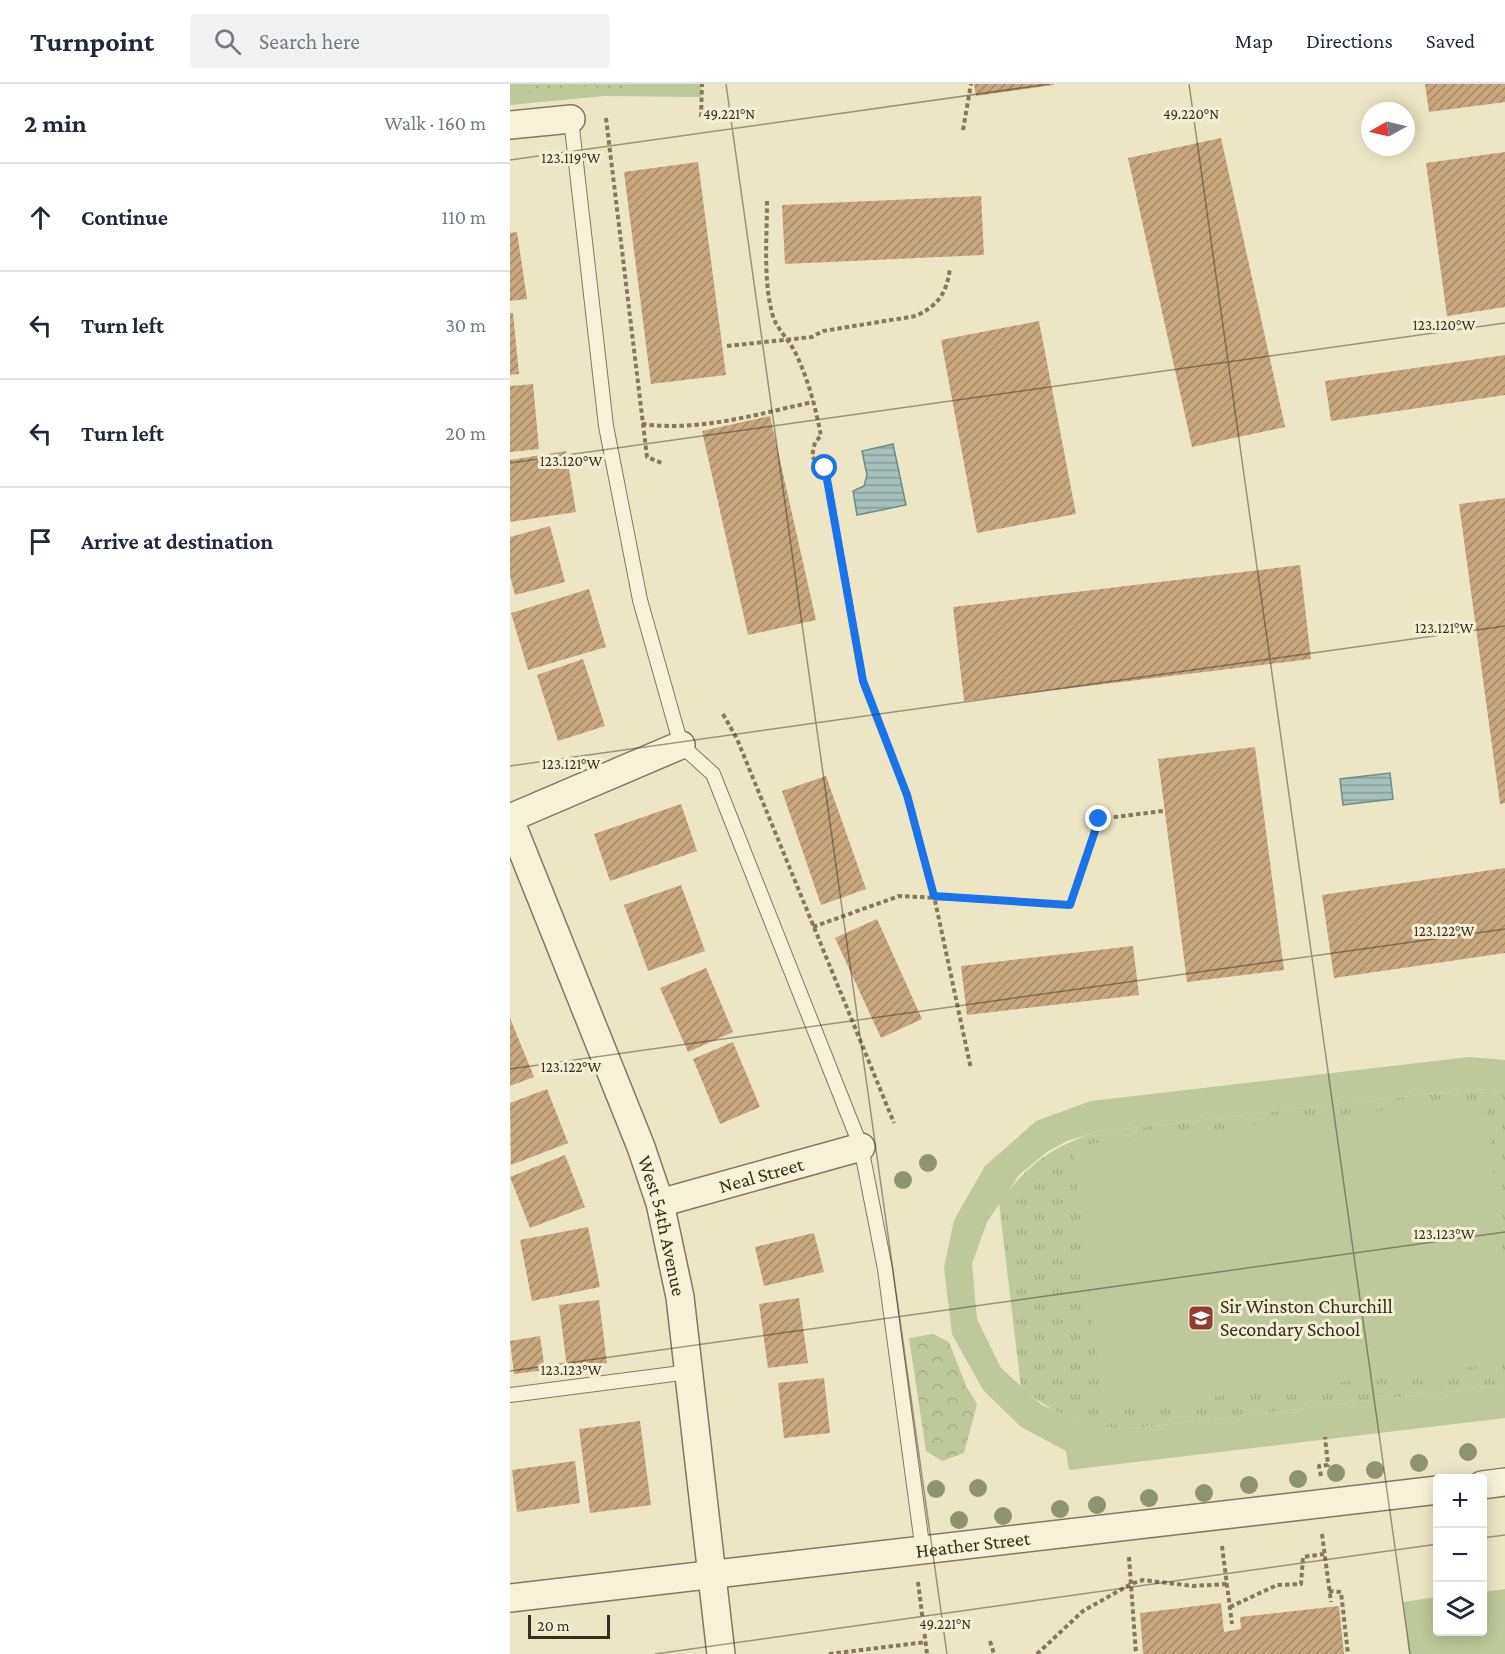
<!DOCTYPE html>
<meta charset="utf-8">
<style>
body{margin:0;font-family:"Crimson Pro",serif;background:#f2f2f3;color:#1f2937}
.controls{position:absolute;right:18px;bottom:18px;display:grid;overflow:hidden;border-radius:6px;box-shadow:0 3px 15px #0003}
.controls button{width:54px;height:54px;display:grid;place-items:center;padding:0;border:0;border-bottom:2px solid #e0e1e3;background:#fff;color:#1f2937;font:30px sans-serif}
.compass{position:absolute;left:851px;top:18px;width:54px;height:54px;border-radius:50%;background:#fff;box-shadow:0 3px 15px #0003;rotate:262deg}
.scale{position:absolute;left:18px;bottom:15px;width:82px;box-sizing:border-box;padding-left:6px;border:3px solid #362e1f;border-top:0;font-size:16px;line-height:21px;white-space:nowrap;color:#362e1f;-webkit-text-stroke:4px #f4efd4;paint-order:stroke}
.stop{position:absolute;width:18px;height:18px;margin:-14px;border:4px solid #1a73e8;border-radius:50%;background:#fff}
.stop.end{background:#1a73e8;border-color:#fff;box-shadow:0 2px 6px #0008}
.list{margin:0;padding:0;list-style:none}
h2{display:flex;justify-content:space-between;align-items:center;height:78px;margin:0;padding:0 24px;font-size:26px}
h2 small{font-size:20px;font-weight:400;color:#747a83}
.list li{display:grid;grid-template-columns:39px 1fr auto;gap:18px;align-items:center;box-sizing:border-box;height:108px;padding:0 24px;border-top:2px solid #e0e1e3}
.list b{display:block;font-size:22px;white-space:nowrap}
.list em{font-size:20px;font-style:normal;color:#747a83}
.icon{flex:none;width:33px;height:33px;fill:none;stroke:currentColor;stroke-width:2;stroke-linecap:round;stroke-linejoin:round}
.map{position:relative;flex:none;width:995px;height:1570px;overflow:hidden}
header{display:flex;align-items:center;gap:36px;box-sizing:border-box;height:84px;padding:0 30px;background:#fff;border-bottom:2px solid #e0e1e3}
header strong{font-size:28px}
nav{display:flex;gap:33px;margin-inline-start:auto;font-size:21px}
.search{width:420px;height:54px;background:#f2f2f3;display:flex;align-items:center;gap:15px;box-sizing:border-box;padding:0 21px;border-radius:6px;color:#747a83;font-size:22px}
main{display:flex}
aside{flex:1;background:#fff}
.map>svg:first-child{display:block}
.grass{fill:url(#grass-tufts)}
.forest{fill:url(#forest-crowns)}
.park{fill:#bdc999}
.garden{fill:url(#garden-dots)}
.water{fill:url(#water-rules);stroke:#6d8d8a;stroke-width:1.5}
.building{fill:url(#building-hatch)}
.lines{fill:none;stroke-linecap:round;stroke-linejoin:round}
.lane-casing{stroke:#86785c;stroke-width:16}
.street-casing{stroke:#86785c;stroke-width:30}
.path{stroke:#86785c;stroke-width:4;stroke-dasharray:4.5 3;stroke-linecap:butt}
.lane{stroke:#f7f2d7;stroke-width:14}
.street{stroke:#f7f2d7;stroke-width:27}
.tree{fill:#8e956e}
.route{stroke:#1a73e8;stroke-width:8}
.ticks{fill:none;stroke:#362e1f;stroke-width:1.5;stroke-opacity:0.45}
.labels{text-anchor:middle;stroke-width:6;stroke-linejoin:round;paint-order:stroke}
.street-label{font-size:20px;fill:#362e1f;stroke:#f4efd4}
.poi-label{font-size:20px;fill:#362e1f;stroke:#f4efd4;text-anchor:start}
.ticks-label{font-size:15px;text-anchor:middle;fill:#362e1f;stroke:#f4efd4;stroke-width:6;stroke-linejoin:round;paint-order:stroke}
</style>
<header>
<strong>Turnpoint</strong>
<div class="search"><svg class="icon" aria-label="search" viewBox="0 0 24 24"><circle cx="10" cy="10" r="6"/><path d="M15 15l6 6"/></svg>Search here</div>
<nav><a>Map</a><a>Directions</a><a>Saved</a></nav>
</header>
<main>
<aside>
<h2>2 min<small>Walk · 160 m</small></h2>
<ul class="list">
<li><svg class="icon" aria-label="ahead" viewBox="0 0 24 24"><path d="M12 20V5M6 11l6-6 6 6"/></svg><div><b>Continue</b></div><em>110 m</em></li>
<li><svg class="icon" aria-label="left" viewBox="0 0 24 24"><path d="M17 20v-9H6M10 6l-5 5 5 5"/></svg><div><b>Turn left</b></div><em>30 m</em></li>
<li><svg class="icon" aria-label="left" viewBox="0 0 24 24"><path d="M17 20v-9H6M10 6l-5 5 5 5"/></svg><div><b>Turn left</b></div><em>20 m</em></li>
<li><svg class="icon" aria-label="arrive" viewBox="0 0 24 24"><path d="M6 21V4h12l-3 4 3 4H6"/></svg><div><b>Arrive at destination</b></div></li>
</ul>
</aside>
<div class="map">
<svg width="995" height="1570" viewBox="0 0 995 1570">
<defs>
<pattern id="grass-tufts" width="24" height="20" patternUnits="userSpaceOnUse" patternTransform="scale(1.5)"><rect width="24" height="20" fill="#bdc999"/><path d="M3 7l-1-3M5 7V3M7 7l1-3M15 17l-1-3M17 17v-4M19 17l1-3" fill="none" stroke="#a3ad83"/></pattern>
<pattern id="forest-crowns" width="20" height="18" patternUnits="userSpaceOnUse" patternTransform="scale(1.5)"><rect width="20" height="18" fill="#bdc999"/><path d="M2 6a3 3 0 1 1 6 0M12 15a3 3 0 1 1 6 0" fill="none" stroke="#a3ad83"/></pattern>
<pattern id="garden-dots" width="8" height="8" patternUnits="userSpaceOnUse" patternTransform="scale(1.5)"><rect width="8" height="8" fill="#bdc999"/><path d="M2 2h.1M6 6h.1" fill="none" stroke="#a3ad83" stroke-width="1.8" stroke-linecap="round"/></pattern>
<pattern id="water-rules" width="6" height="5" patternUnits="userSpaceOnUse" patternTransform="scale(1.5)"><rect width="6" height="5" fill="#a6bfbb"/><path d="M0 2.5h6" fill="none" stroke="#889c97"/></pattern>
<pattern id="building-hatch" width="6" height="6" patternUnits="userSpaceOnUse" patternTransform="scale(1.5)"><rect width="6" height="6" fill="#c8a77c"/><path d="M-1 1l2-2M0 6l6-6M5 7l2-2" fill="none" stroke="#a38865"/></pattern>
</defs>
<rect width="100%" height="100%" fill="#ece6c5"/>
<path class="grass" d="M961,1005L995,1007V1301L617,1345C576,1344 542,1330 511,1303L489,1119C518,1080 541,1063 587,1048Z"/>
<path class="forest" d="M423,1250L439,1258L456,1302L467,1320L454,1369L432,1377L416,1367L399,1254Z"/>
<path class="park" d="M0,0H191V13L94,12L0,21Z
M959,973L995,976V1007L961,1005L587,1048L557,1057L537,1068L509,1091L477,1138L462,1180L467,1235L491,1284L532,1321L569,1337L599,1344L617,1345L995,1301V1334L559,1386L556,1367L511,1343L473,1306L442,1250L434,1184L444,1136L475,1082L526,1037L581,1017Z
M975,1015L995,1189V1279L593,1325L563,1062Z
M995,1505V1570H899L893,1518L927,1513L928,1548H972L973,1508Z"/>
<path class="garden" d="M17,0H122V5L61,2L18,9Z"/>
<path class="water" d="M383,360L396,421L347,431L343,407L354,402L357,391L352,367Z
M880,689L883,715L833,721L830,695Z"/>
<path class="building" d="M464,0H544V1L466,12Z
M915,0H995V18L919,28Z
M711,54L775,343L682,363L618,74Z
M995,68V223L937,232L916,79Z
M188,78L216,291L141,300L114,88Z
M471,112L474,171L275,180L272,121Z
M7,148L17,215L0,217V149Z
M0,229H3L9,290L0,291Z
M529,237L566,430L467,449L431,256Z
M995,271V311L821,337L815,297Z
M23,300L29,365L0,368V302Z
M260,332L306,536L238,551L192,347Z
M56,367L66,428L0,438V376Z
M995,414V719L990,720L949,420Z
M40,442L55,498L5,511L0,492V453Z
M790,481L801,575L454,617L443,523Z
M79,505L96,563L18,586L1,529Z
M73,575L95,642L48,657L27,591Z
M745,663L774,886L677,898L648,675Z
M316,692L356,805L311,821L272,707Z
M171,720L187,767L100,797L84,750Z
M995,784V869L824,894L812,811Z
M171,801L195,867L138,887L114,821Z
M367,835L412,935L371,954L325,854Z
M623,862L629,911L457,931L451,882Z
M196,884L223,948L178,968L150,904Z
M0,934L24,993L0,1002Z
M223,958L250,1023L210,1040L183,975Z
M37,1005L58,1059L1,1081L0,1019Z
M55,1071L75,1123L20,1144L0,1093Z
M78,1143L90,1203L22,1217L10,1156Z
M304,1149L314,1188L254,1202L245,1163Z
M289,1214L298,1279L258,1284L249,1220Z
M89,1216L97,1279L57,1284L49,1221Z
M30,1252L35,1286L4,1290L0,1257Z
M314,1294L320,1349L274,1354L268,1299Z
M130,1337L141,1421L80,1429L69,1345Z
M65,1377L70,1419L7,1428L2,1386Z
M711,1519L714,1548L731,1545L730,1533L829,1522L834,1570H633L630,1529Z"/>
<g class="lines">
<defs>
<path id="lane" d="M61,35L96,342L130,516L171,661L203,690L351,1063L375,1185L413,1468
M0,1311L179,1288"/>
<g id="street">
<path d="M0,41L61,35"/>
<path d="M0,734L171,661"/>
<path id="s1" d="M0,736L131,1063L150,1119L170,1213L211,1570"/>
<path id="s2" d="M150,1119L351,1063"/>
<path d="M972,1401L995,1398"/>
<path id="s3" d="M0,1514L928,1406"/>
</g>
</defs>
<use href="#lane" class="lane-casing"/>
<use href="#street" class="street-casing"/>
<path class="path" d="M191,33L192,0
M96,34L137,373L154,380
M453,46L461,0
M257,117C257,153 253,193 262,229C266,245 278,254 285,268C298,294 306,325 311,352L305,358L302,372L309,382L315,384L338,502L353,597L397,711L424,812L461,985
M217,262L302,253L313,247L406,232C429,221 437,208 440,184
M132,340C190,348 247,330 303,318
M213,630L227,655L384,1039
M303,843L389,812L559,821L589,735L653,727
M811,1392L809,1382L818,1381L815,1353
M812,1450L821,1518
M712,1462L722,1540
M619,1473L626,1570
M408,1498L417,1570
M819,1507L831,1508L838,1570
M720,1523L767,1501L791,1500L793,1473L814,1470
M480,1557L484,1570
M319,1570L416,1558
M527,1570L573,1527L621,1500L633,1496L683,1502L717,1500"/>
<use href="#lane" class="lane"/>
<use href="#street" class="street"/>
</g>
<g class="tree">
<circle cx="418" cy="1079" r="9"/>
<circle cx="393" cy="1096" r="9"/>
<circle cx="958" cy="1368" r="9"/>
<circle cx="909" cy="1379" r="9"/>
<circle cx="865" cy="1386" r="9"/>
<circle cx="826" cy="1389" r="9"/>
<circle cx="788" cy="1395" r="9"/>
<circle cx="739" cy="1401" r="9"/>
<circle cx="468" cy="1404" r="9"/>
<circle cx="426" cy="1405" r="9"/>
<circle cx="694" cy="1409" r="9"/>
<circle cx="639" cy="1414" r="9"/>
<circle cx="587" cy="1421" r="9"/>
<circle cx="550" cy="1425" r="9"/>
<circle cx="493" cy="1432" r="9"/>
<circle cx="449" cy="1436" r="9"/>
</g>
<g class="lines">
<path class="route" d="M315,384L353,597L397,711L424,812L560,821L589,735"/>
</g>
<path class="ticks" d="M216,0L437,1570M679,0L900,1570M0,76L539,0M0,379L995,239M0,682L995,542M0,985L995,845M0,1287L995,1148M972,1454L995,1451M145,1570L928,1460"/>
<defs>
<symbol id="school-square" viewBox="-11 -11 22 22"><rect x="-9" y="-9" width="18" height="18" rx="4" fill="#913d2f" stroke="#f4efd4"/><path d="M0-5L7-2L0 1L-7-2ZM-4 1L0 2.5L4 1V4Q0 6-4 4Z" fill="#fff"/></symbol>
</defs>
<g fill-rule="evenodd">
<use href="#school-square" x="676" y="1219" width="30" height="30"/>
</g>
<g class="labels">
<g class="street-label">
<text dy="7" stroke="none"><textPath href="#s2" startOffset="105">Neal Street</textPath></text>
<text dy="7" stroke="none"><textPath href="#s1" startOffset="434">West 54th Avenue</textPath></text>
<text dy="7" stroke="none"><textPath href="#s3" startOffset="466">Heather Street</textPath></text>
</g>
<g class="poi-label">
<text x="710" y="1229">Sir Winston Churchill<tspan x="710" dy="23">Secondary School</tspan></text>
</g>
</g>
<g class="ticks-label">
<text x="219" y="35">49.221°N</text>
<text x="681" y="35">49.220°N</text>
<text x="61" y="79">123.119°W</text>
<text x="934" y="246">123.120°W</text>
<text x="61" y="382">123.120°W</text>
<text x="934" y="549">123.121°W</text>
<text x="61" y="685">123.121°W</text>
<text x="934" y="852">123.122°W</text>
<text x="61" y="988">123.122°W</text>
<text x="934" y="1155">123.123°W</text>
<text x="61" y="1291">123.123°W</text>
<text x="435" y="1545">49.221°N</text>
</g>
</svg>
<div class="controls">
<button>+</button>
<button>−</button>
<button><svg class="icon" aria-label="layers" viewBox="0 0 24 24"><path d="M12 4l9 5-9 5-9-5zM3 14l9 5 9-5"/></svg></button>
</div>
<svg class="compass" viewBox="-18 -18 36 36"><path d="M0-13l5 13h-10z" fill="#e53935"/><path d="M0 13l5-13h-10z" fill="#747a83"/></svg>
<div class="scale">20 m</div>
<div class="stop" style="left:315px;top:384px"></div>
<div class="stop end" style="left:589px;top:735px"></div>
</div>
</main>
